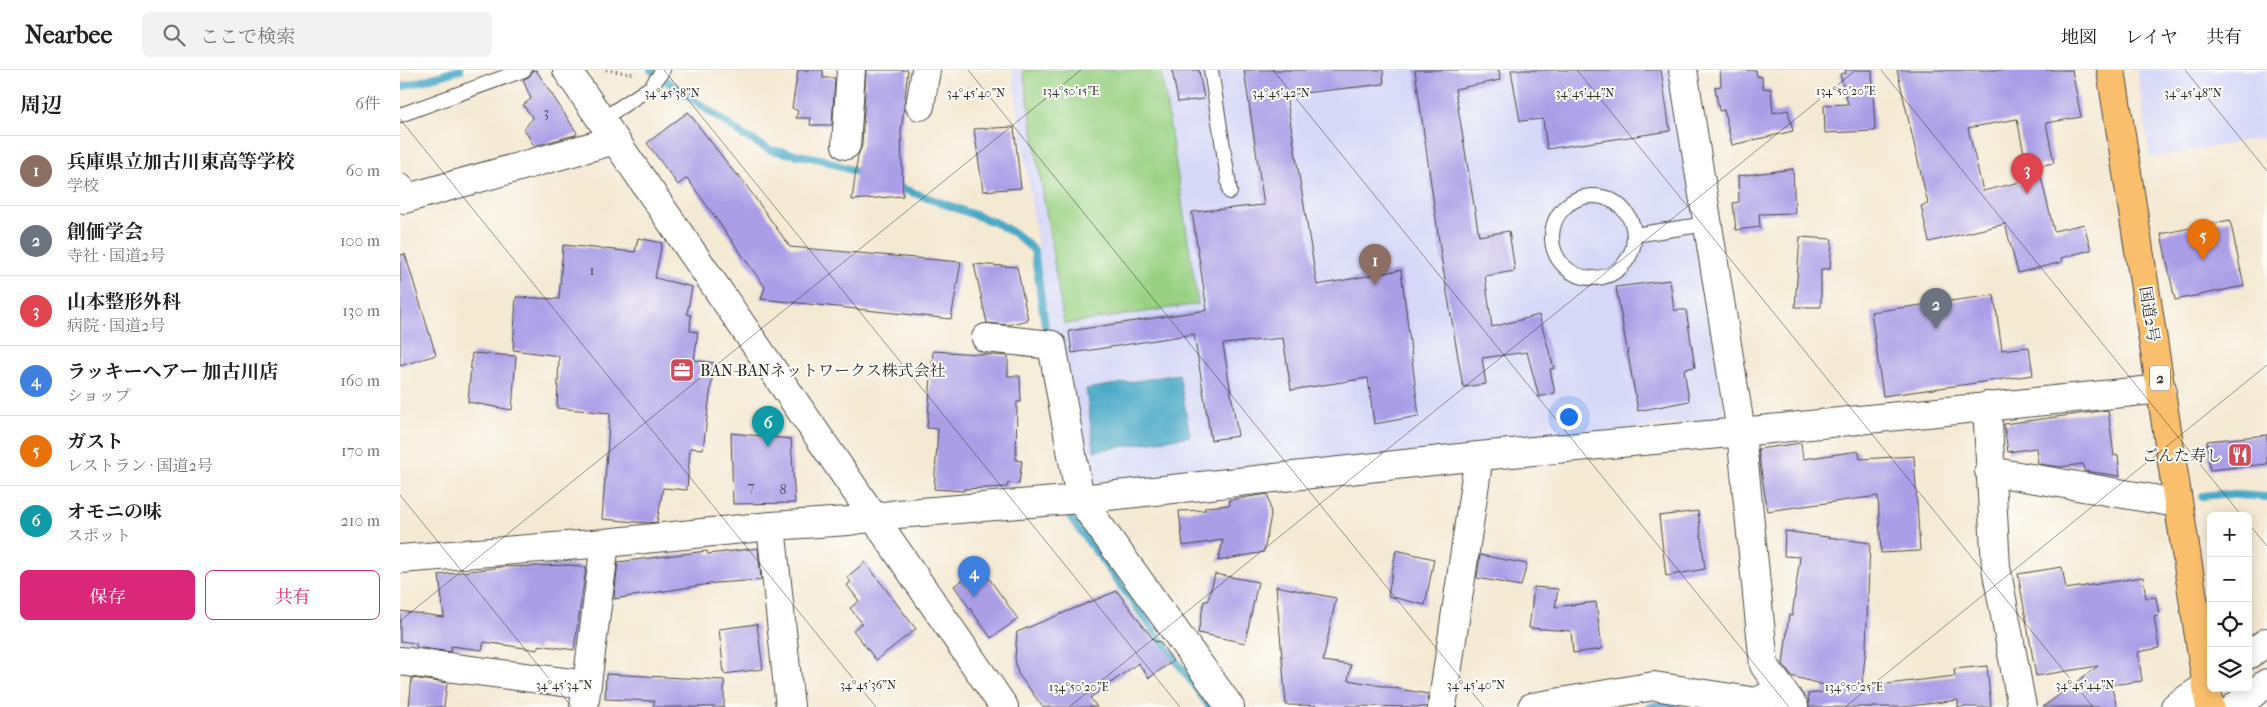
<!DOCTYPE html>
<html lang="ja">
<meta charset="utf-8">
<style>
body{margin:0;font-family:"IM FELL French Canon","Noto Serif JP",serif;background:#f2f2f2;color:#202124}
.controls{position:absolute;right:15px;bottom:15px;display:grid;overflow:hidden;border-radius:8px;box-shadow:0 2px 12px #0003}
.controls button{width:45px;height:45px;display:grid;place-items:center;padding:0;border:0;border-bottom:1px solid #e0e0e0;background:#fff;color:#202124;font:25px sans-serif}
.you{position:absolute;left:1168px;top:346px;width:18px;height:18px;margin:-12px;border:4px solid #fff;border-radius:50%;background:#1a73e8;box-shadow:0 0 0 8px #1a73e833}
.badge{display:grid;place-items:center;width:32px;height:32px;border-radius:50%;background:#db2777;color:#fff;font-size:16px;font-weight:700}
.pin{position:absolute;translate:-50% -41px;filter:drop-shadow(0 1px 2px #0008)}
.pin::after{content:'';position:absolute;top:26px;width:18px;height:15px;background:inherit;clip-path:polygon(0 0,100% 0,50% 100%)}
.list{margin:0;padding:0;list-style:none}
h2{display:flex;justify-content:space-between;align-items:center;height:65px;margin:0;padding:0 20px;font-size:21px}
h2 small{font-size:16px;font-weight:400;color:#757577}
.list li{display:grid;grid-template-columns:32px 1fr auto;gap:15px;align-items:center;box-sizing:border-box;height:70px;padding:0 20px;border-top:1px solid #e0e0e0}
.list b{display:block;font-size:19px;white-space:nowrap}
.list p{margin:0;font-size:16px;white-space:nowrap;color:#757577}
.list em{font-size:16px;font-style:normal;color:#757577}
.actions{display:flex;gap:10px;padding:15px 20px}
.actions a{flex:1;padding:11px 0;border:1px solid #db2777;border-radius:8px;text-align:center;font-size:18px;color:#db2777}
.actions .main{background:#db2777;color:#fff}
.icon{flex:none;width:28px;height:28px;fill:none;stroke:currentColor;stroke-width:2;stroke-linecap:round;stroke-linejoin:round}
.map{position:relative;flex:none;width:1867px;height:637px;overflow:hidden}
header{display:flex;align-items:center;gap:30px;box-sizing:border-box;height:70px;padding:0 25px;background:#fff;border-bottom:1px solid #e0e0e0}
header strong{font-size:24px}
nav{display:flex;gap:28px;margin-inline-start:auto;font-size:18px}
.search{width:350px;height:45px;background:#f2f2f2;display:flex;align-items:center;gap:12px;box-sizing:border-box;padding:0 18px;border-radius:8px;color:#757577;font-size:19px}
main{display:flex}
aside{flex:1;background:#fff}
.map>svg:first-child{display:block}
.built{fill:#d6d8f8}
.green{fill:#99d183;stroke:#627e57}
.water{fill:#48a9c7;stroke:#3a6a79}
.lines{fill:none;stroke-linecap:round;stroke-linejoin:round}
.stream{stroke:#48a9c7;stroke-width:8}
.building{fill:#aa9fe7}
.service-casing{stroke:#494844;stroke-width:16}
.minor-casing{stroke:#494844;stroke-width:30}
.tertiary-casing{stroke:#494844;stroke-width:30}
.trunk-casing{stroke:#494844;stroke-width:30}
.path{stroke:#494844;stroke-width:3;stroke-dasharray:1 4;stroke-linecap:butt}
.service{stroke:#fff;stroke-width:14}
.minor{stroke:#fff;stroke-width:28}
.tertiary{stroke:#fff;stroke-width:28}
.trunk{stroke:#f9bf6c;stroke-width:28}
.ticks{fill:none;stroke:#2b2b2b;stroke-width:1;stroke-opacity:0.45}
.labels{text-anchor:middle;stroke-width:4;stroke-linejoin:round;paint-order:stroke}
.number-label{font-size:14px;fill:#4b485a}
.shield{fill:#fdfcf7;stroke:#6a6a68;stroke-width:1}
.shield-label{font-size:15px;font-weight:bold;fill:#2b2b2b}
.street-label{font-size:16px;fill:#2b2b2b;stroke:#fdfcf7}
.poi-label{font-size:16px;fill:#2b2b2b;stroke:#fdfcf7;text-anchor:start}
.ticks-label{font-size:12px;text-anchor:middle;fill:#2b2b2b;stroke:#fdfcf7;stroke-width:4;stroke-linejoin:round;paint-order:stroke}
</style>
<header>
<strong>Nearbee</strong>
<div class="search"><svg class="icon" aria-label="search" viewBox="0 0 24 24"><circle cx="10" cy="10" r="6"/><path d="M15 15l6 6"/></svg>ここで検索</div>
<nav><a>地図</a><a>レイヤ</a><a>共有</a></nav>
</header>
<main>
<aside>
<h2>周辺<small>6件</small></h2>
<ul class="list">
<li><span class="badge" style="background:#8d6e63">1</span><div><b>兵庫県立加古川東高等学校</b><p>学校</p></div><em>60 m</em></li>
<li><span class="badge" style="background:#6b7280">2</span><div><b>創価学会</b><p>寺社 · 国道2号</p></div><em>100 m</em></li>
<li><span class="badge" style="background:#e0444e">3</span><div><b>山本整形外科</b><p>病院 · 国道2号</p></div><em>130 m</em></li>
<li><span class="badge" style="background:#3f7fe0">4</span><div><b>ラッキーヘアー 加古川店</b><p>ショップ</p></div><em>160 m</em></li>
<li><span class="badge" style="background:#e8710a">5</span><div><b>ガスト</b><p>レストラン · 国道2号</p></div><em>170 m</em></li>
<li><span class="badge" style="background:#0f9aa8">6</span><div><b>オモニの味</b><p>スポット</p></div><em>210 m</em></li>
</ul>
<div class="actions"><a class="main">保存</a><a>共有</a></div>
</aside>
<div class="map">
<svg width="1867" height="637" viewBox="0 0 1867 637">
<rect width="100%" height="100%" fill="#fdfcf7"/>
<filter id="ink" filterUnits="userSpaceOnUse"><feTurbulence type="fractalNoise" baseFrequency=".02" numOctaves="2"/><feDisplacementMap in="SourceGraphic" scale="10" xChannelSelector="R" yChannelSelector="G"/><feConvolveMatrix kernelMatrix="1 2 1 2 8 2 1 2 1" color-interpolation-filters="sRGB"/></filter>
<filter id="wash" filterUnits="userSpaceOnUse"><feTurbulence type="fractalNoise" baseFrequency=".0096" numOctaves="4" result="noise"/><feDisplacementMap in="SourceGraphic" scale="20" xChannelSelector="R" yChannelSelector="G"/><feGaussianBlur stdDeviation="1.12" result="paint"/><feColorMatrix in="noise" values="0 0 0 0 0 0 0 0 0 0 0 0 0 0 0 0 0 1.4 0 .05"/><feComposite in="paint" operator="in"/></filter>
<g filter="url(#wash)">
<rect width="100%" height="100%" fill="#f4e9d3"/>
<path class="built" d="M612,0H1275L1325,349L1079,376L679,415L670,393Z
M1737,0H1867V67L1750,88Z"/>
<path class="green" d="M623,0H761L798,234L664,254Z"/>
<path class="water" d="M779,304L790,366L694,381L686,319Z"/>
<g class="lines">
<path class="stream" d="M251,0L343,65L370,80L421,89L465,105
M0,17L60,0
M495,116L594,152L614,163L634,180L646,262
M1802,426L1822,424L1867,427
M669,445L810,637
M1249,637L1263,635L1277,637"/>
</g>
<g id="blocks">
<path class="building" d="M133,0H136L177,63L175,65L134,76L124,59L133,48L123,35L131,29L123,10L130,6Z
M398,0H423V8H435L432,55H410L411,48H396L398,41L392,38Z
M466,0H508L501,63L503,126L452,130L458,85L462,76Z
M772,0H799L804,29L778,32Z
M844,0H983L984,14L886,25L917,215L1001,200L1019,346L974,354L968,308L891,320L883,268L823,274L838,366L811,370L794,264L672,283L669,261L807,240L792,142L864,135Z
M1015,0H1099L1100,10L1055,19L1079,166L1109,161L1115,201L1085,206L1092,257L1139,245L1154,299H1150L1155,323L1139,327L1127,282L1082,288L1086,314L1063,317L1042,192Z
M1111,0H1261L1270,61L1147,79L1143,49L1120,51Z
M1320,0H1356L1357,6L1362,7L1363,18L1371,19L1373,43L1388,40L1393,61L1332,75L1324,40L1319,41L1315,17L1321,16Z
M1445,0H1472L1475,61L1425,63L1424,35L1448,34L1440,4L1446,3Z
M1497,0H1672L1681,47L1646,53L1654,93L1627,98L1617,49L1568,58L1583,121L1641,107L1654,161L1684,154L1691,180L1661,188L1662,192L1618,203L1605,154L1529,172L1521,136L1528,134Z
M288,42L337,106L338,104L390,177L561,192L551,249L361,229L365,217L287,108L278,115L247,73Z
M614,57L621,118L583,121L574,59Z
M1393,99L1395,143L1359,144L1360,157L1336,160L1333,133L1339,132L1338,106Z
M1830,150L1844,216L1775,230L1761,164Z
M1400,167L1432,169L1430,199H1421V237H1395Z
M238,168L262,173L255,208L292,217L287,244L291,245L290,261L298,262L294,290L314,293L303,379L290,378L287,420L263,418L257,452L247,453L202,449L210,343L157,338L159,286L113,280L116,227L159,229L163,175L235,182Z
M5,184L36,285L0,296V185Z
M574,194L617,197L628,250L608,255L587,253Z
M1270,210L1274,240H1286L1295,297L1284,299L1289,331L1238,341L1216,217Z
M1594,225L1602,280L1629,277L1633,305L1483,326L1471,242Z
M533,281L608,286V306H620L621,332H617L616,390L622,391L619,414L608,413L607,417L564,419V421L534,419L538,359L527,358Z
M72,283L116,286L112,340L68,332Z
M1708,340L1714,386L1718,385L1720,406L1684,401L1683,394L1660,397L1638,394L1636,378L1608,382L1604,354Z
M331,363L391,369L395,433L333,434Z
M1867,365V394L1810,400L1807,371Z
M1401,373L1403,389L1459,381L1460,389L1514,386L1520,481L1481,483L1478,426L1367,441L1358,379Z
M868,424L871,445L864,482L818,491L823,470L783,476L779,441L805,440V437L830,435L829,430Z
M1298,441L1305,499L1266,506L1259,446Z
M1385,461L1470,473L1466,576L1462,617L1555,606L1554,599L1587,596L1591,637H1558V630L1502,637H1409L1408,624L1424,622V615L1391,606L1383,594L1389,545L1392,546L1400,487L1384,486Z
M358,478L361,510L316,513L214,529L218,492L307,481L308,484Z
M996,480L1034,489L1025,535L988,526Z
M1080,485L1127,494L1121,516L1077,508Z
M465,492L516,559L476,590L453,560L462,553L450,538L459,531L447,515L451,512L447,507Z
M169,495L186,497L174,580L139,575L138,580L84,572L82,580L51,576V582L16,577V573L0,571V541L44,547L39,505L102,497Z
M581,497L618,549L591,568L554,516Z
M1662,497L1666,519L1743,507L1746,528L1756,527L1759,546L1754,547L1759,578L1738,582L1742,611L1711,615L1717,637H1643L1698,596L1636,606L1618,504Z
M815,504L858,512L845,573L798,563L804,531H808Z
M876,516L936,528L923,591L951,595L948,610L1028,624L1027,637L886,635Z
M1134,517L1158,519L1155,537L1196,532L1202,579L1173,583L1171,561L1129,558Z
M717,521L755,572L759,571L773,591L749,608L738,593L690,628L697,637H643L618,604L615,588L617,562Z
M357,554L363,599L324,604L319,559Z
M206,604L324,610V637H254V631L205,629Z
M12,608L47,613L44,637H9Z"/>
</g>
</g>
<g filter="url(#ink)">
<use href="#blocks" fill-opacity="0" stroke="#494844" stroke-width="1"/>
<g class="lines">
<defs>
<path id="service" d="M811,0L830,122
M0,45L124,0
M201,50L251,17L263,0
M1152 167a41 41 0 1 1 82 0a41 41 0 1 1-82 0Z
M1234,165L1307,154"/>
<path id="minor" d="M1283,0L1341,362L1364,595L1394,637
M520,36L526,0
M446,75L451,0
M0,118L4,129L215,70
M586,268L652,275L680,429L830,637
M1587,336L1596,497L1622,637
M1589,401L1777,433
M371,456L390,637
M0,489L205,473L371,456L449,451L497,444L680,429L1079,386L1341,362L1762,319
M1848,585L1867,572
M0,591L187,615
M184,637L205,473
M1042,637L1079,386
M1132,637L1254,616L1357,632L1380,620
M1775,637L1811,613
M1835,637L1867,613"/>
<path id="tertiary" d="M167,0L604,637"/>
<path id="trunk" d="M1711,0L1810,637"/>
</defs>
<use href="#service" class="service-casing"/>
<use href="#minor" class="minor-casing"/>
<use href="#tertiary" class="tertiary-casing"/>
<use href="#trunk" class="trunk-casing"/>
<path class="path" d="M206,0L235,4"/>
<use href="#service" class="service"/>
<use href="#minor" class="minor"/>
<use href="#tertiary" class="tertiary"/>
<use href="#trunk" class="trunk"/>
</g>
</g>
<path class="ticks" d="M264,0L780,637M568,0L1084,637M873,0L1389,637M1177,0L1693,637M1481,0L1842,446M1785,0L1867,101M0,49L476,637M0,425L172,637M1848,453L1867,476M0,551L681,0M669,637L1456,0M1445,637L1867,295"/>
<defs>
<symbol id="office-square" viewBox="-11 -11 22 22"><rect x="-9" y="-9" width="18" height="18" rx="4" fill="#d1495b" stroke="#fdfcf7"/><path d="M-6-3h4V-5.5h4V-3h4V5H-6ZM-1-4.5V-3h2v-1.5ZM-6 0V1H6V0Z" fill="#fff"/></symbol>
<symbol id="restaurant-square" viewBox="-11 -11 22 22"><rect x="-9" y="-9" width="18" height="18" rx="4" fill="#d1495b" stroke="#fdfcf7"/><path d="M-5-6h1v4h1v-4h1v4h1v-4h1v5L-1.5 .5V6h-2V.5L-5-1ZM5-6V6H3V1.5H1.5Q1.5-4 5-6Z" fill="#fff"/></symbol>
</defs>
<g fill-rule="evenodd">
<use href="#office-square" x="268" y="286" width="28" height="28"/>
<use href="#restaurant-square" x="1826" y="371" width="28" height="28"/>
</g>
<g class="labels">
<g class="number-label">
<text x="146" y="47">3</text>
<text x="192" y="205">1</text>
<text x="351" y="421">7</text>
<text x="383" y="424">8</text>
</g>
<rect class="shield" x="1750" y="295.5" width="20" height="25" rx="4"/>
<g class="shield-label">
<text x="1760" y="313">2</text>
</g>
<g class="street-label">
<text transform="translate(1750 244) rotate(81)" y="6">国道2号</text>
</g>
<g class="poi-label">
<text x="300" y="306">BAN-BANネットワークス株式会社</text>
<text x="1822" y="391" text-anchor="end">ごんた寿し</text>
</g>
</g>
<g class="ticks-label">
<text x="671" y="25">134°50'15"E</text>
<text x="1446" y="25">134°50'20"E</text>
<text x="272" y="27">34°45'38"N</text>
<text x="576" y="27">34°45'40"N</text>
<text x="881" y="27">34°45'42"N</text>
<text x="1185" y="27">34°45'44"N</text>
<text x="1793" y="27">34°45'48"N</text>
<text x="164" y="619">34°45'34"N</text>
<text x="468" y="619">34°45'36"N</text>
<text x="1076" y="619">34°45'40"N</text>
<text x="1685" y="619">34°45'44"N</text>
<text x="679" y="621">134°50'20"E</text>
<text x="1454" y="621">134°50'25"E</text>
</g>
</svg>
<div class="controls">
<button>+</button>
<button>−</button>
<button><svg class="icon" aria-label="locate" viewBox="0 0 24 24"><circle cx="12" cy="12" r="6"/><path d="M12 2v4M12 18v4M2 12h4M18 12h4"/></svg></button>
<button><svg class="icon" aria-label="layers" viewBox="0 0 24 24"><path d="M12 4l9 5-9 5-9-5zM3 14l9 5 9-5"/></svg></button>
</div>
<div class="you"></div>
<div class="pin badge" style="left:975px;top:215px;background:#8d6e63">1</div>
<div class="pin badge" style="left:1536px;top:259px;background:#6b7280">2</div>
<div class="pin badge" style="left:1627px;top:124px;background:#e0444e">3</div>
<div class="pin badge" style="left:574px;top:527px;background:#3f7fe0">4</div>
<div class="pin badge" style="left:1803px;top:190px;background:#e8710a">5</div>
<div class="pin badge" style="left:368px;top:377px;background:#0f9aa8">6</div>
</div>
</main>
